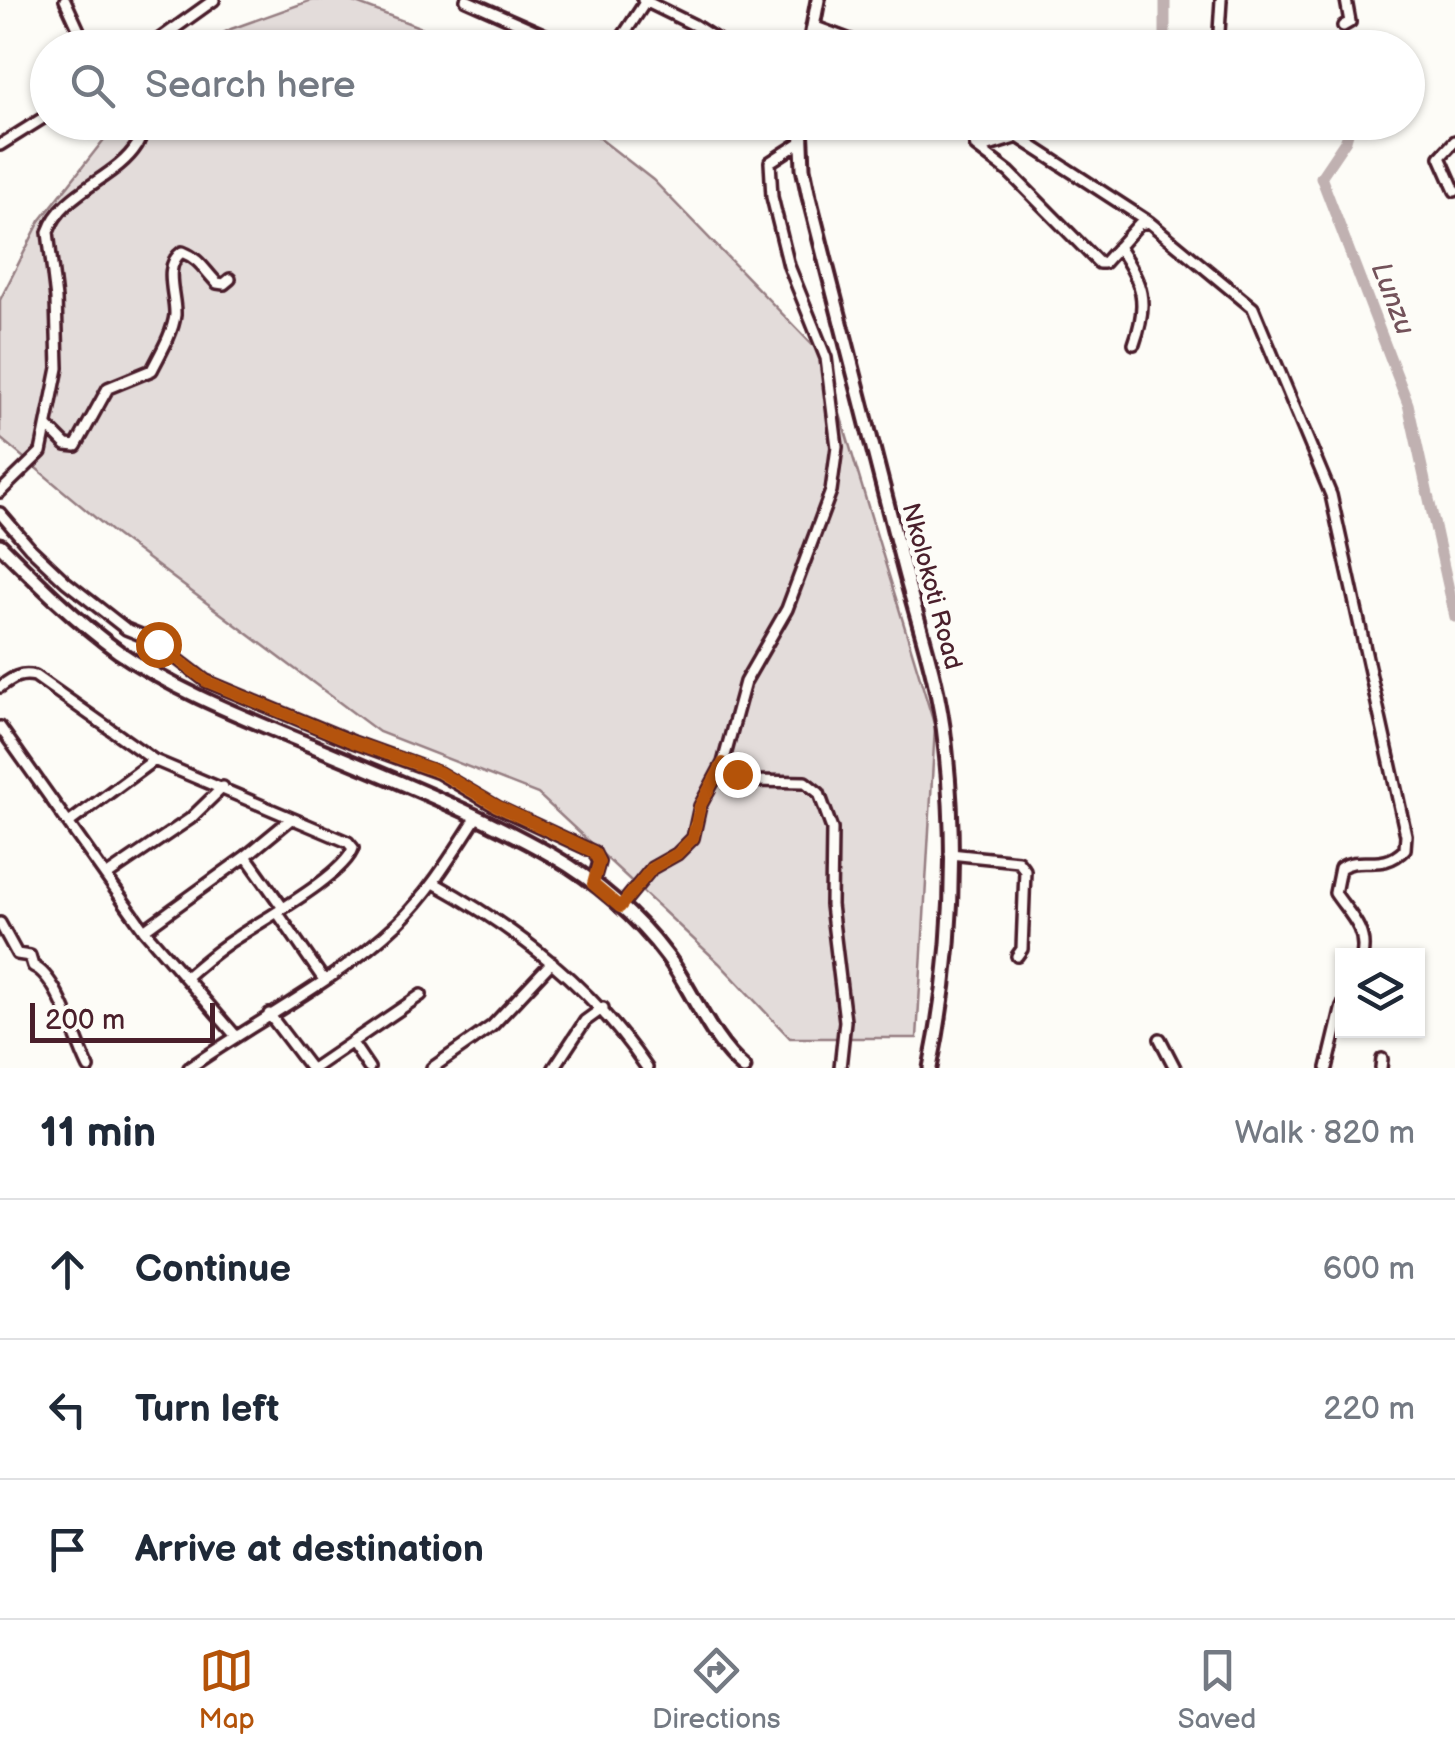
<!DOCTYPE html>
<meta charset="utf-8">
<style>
body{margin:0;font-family:"Balsamiq Sans",sans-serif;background:#f6f6f7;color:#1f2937}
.controls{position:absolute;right:30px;bottom:30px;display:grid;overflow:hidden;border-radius:0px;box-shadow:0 2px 8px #0004}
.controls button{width:90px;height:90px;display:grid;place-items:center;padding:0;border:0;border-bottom:2px solid #e0e1e3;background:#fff;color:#1f2937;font:50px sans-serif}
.scale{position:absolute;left:30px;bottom:25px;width:185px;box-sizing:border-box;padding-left:10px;border:5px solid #4a1f2b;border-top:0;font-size:28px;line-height:35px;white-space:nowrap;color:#4a1f2b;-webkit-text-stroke:8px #fdfcf7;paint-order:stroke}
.stop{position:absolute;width:30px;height:30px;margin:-22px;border:8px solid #b45309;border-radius:50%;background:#fff}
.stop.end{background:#b45309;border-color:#fff;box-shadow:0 2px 10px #0008}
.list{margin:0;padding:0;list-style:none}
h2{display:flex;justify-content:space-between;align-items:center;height:130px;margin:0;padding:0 40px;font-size:42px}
h2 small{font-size:32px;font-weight:400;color:#747a83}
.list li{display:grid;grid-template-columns:65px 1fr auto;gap:30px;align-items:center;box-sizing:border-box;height:140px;padding:0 40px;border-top:2px solid #e0e1e3}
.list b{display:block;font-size:38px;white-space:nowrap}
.list em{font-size:32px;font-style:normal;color:#747a83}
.icon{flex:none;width:55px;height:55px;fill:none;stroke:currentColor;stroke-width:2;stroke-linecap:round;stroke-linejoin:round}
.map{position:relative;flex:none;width:1455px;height:1068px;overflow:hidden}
.search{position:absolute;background:#fff;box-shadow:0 2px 8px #0004;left:30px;right:30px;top:30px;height:110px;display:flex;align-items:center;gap:25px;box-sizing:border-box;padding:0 35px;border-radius:55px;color:#747a83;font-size:38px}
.sheet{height:550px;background:#fff}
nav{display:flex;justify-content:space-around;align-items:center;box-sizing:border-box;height:140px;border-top:2px solid #e0e1e3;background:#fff;font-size:28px;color:#747a83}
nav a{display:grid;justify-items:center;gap:5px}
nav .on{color:#b45309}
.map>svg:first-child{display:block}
.green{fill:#e3dcda;stroke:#967e82;stroke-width:2.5}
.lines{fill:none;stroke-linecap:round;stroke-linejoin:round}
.river{stroke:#c0b1b1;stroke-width:11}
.minor-casing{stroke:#4a1f2b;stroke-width:16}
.major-casing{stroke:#4a1f2b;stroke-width:19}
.minor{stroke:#fdfcf7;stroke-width:9}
.major{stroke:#fdfcf7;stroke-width:11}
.route{stroke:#b45309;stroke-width:12}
.labels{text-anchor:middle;stroke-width:10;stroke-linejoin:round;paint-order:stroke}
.street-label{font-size:25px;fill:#4a1f2b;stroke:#fdfcf7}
.water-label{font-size:28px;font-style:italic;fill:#73525a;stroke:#fdfcf7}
</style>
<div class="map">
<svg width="1455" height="1068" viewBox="0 0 1455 1068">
<rect width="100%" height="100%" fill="#fdfcf7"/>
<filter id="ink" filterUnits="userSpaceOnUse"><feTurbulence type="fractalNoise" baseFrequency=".01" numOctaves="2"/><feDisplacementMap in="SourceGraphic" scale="20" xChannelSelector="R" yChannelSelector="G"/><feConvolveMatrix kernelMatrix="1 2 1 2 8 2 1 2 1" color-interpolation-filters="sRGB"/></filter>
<g filter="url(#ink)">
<path class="green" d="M312,0H348L472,47H196L231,29Z
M117,123H580L653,180L822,355L935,727L917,1038H790L719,963L538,794L379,732L116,535L0,438V300L40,221Z"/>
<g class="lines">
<path class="river" d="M1165,0V41L1168,48
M1351,122L1346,140L1321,177L1408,404L1455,617"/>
<defs>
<path id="minor" d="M65,0L87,48
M466,0L575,48
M643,0L694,25L730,48
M813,26L872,48
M1343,26L1350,22L1346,0
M147,48L214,0
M615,48L646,1
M1218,48L1221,0
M969,122L976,147L1009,172L1099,263H1104L1139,224L1149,222
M1455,141L1440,157L1455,191
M801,142L770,162L772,197L789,266L826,358L837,447L831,491L787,609L745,682L723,763L755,781L805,782L819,793L832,829L831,905L845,1021L840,1068
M0,145L48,115
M979,149L1018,137L1149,222L1253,308L1331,495L1406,835L1405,849C1382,873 1361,854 1340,868L1335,893C1348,913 1368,929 1362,956
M1118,247C1143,283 1149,302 1134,344
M47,426L66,445L76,446L108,388L152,370C160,354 173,333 175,315C176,295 162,266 182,252C200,259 204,270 217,283L224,284L230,279
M0,492L41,452L58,368L56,299L48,232C62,191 116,179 137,145C141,138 143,130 146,122
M0,513L30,548L66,582L126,629L151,639L206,681L353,742L439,773L497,807L594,852L599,862L593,883
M0,687C11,679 20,672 35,676L154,760L348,842L353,848C345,875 262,920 236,938C218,949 202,963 186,977
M0,727L144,930L235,1035
M70,822L154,760
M950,854L1018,861L1025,870L1022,949L1017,956
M246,856L283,908
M106,876L190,819L223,787
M434,883C519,930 592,987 647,1068
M620,907L652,868L677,854L693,838L700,806L723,763
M277,912L324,980
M0,923L17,954L30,956L33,966C59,977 75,1041 89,1068
M144,930L246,856L291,819
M269,1014L310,1068
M1160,1039L1175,1068
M352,1043L369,1068
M189,1068C257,1020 337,981 398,923C429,893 452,855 476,818
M314,1068L421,995
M432,1068L492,1026L552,962
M554,1068L585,1021L603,1008
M1327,1068L1342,1006
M1381,1068L1382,1059"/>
<path id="major" d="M809,48L818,0
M801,122L803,168L809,197C840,320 872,443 903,565C918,624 939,682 945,743C957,850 952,962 930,1068
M0,545C37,582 76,621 119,652C173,689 236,714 296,739C382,775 472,810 553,856C595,880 638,917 667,956C693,991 710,1040 744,1068"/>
</defs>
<use href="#minor" class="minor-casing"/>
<use href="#major" class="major-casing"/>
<use href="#minor" class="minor"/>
<use href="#major" class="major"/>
</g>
</g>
<g class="lines" filter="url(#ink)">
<path class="route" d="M158,644L206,681L353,742L439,772L497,806L594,852L599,862L593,884L620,907L652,868L677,854L693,838L700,806L723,763L737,774"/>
</g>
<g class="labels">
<g class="street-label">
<text transform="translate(933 586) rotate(75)" y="9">Nkolokoti Road</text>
</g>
<g class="water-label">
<text transform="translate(1394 298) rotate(69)" y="10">Lunzu</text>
</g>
</g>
</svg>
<div class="controls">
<button><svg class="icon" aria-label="layers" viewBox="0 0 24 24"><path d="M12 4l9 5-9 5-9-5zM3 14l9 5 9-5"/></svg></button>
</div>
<div class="scale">200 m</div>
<div class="stop" style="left:158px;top:644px"></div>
<div class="stop end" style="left:737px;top:774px"></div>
<div class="search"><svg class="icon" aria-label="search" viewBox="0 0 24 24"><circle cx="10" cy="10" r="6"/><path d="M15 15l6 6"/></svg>Search here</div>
</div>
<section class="sheet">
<h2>11 min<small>Walk · 820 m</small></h2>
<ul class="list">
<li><svg class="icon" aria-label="ahead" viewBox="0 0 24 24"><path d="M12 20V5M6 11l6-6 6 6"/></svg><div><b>Continue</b></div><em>600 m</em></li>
<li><svg class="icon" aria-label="left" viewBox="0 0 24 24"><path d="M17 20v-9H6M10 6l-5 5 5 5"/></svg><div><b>Turn left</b></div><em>220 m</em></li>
<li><svg class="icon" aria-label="arrive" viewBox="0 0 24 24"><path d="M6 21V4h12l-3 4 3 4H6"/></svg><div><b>Arrive at destination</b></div></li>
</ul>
</section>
<nav>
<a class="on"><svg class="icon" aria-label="map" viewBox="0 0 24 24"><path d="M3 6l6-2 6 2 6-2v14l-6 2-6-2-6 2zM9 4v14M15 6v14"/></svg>Map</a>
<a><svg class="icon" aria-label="directions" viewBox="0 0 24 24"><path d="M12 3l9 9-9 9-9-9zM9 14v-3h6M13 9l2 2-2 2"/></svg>Directions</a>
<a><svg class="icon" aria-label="saved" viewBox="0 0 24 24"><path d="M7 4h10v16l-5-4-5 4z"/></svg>Saved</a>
</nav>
